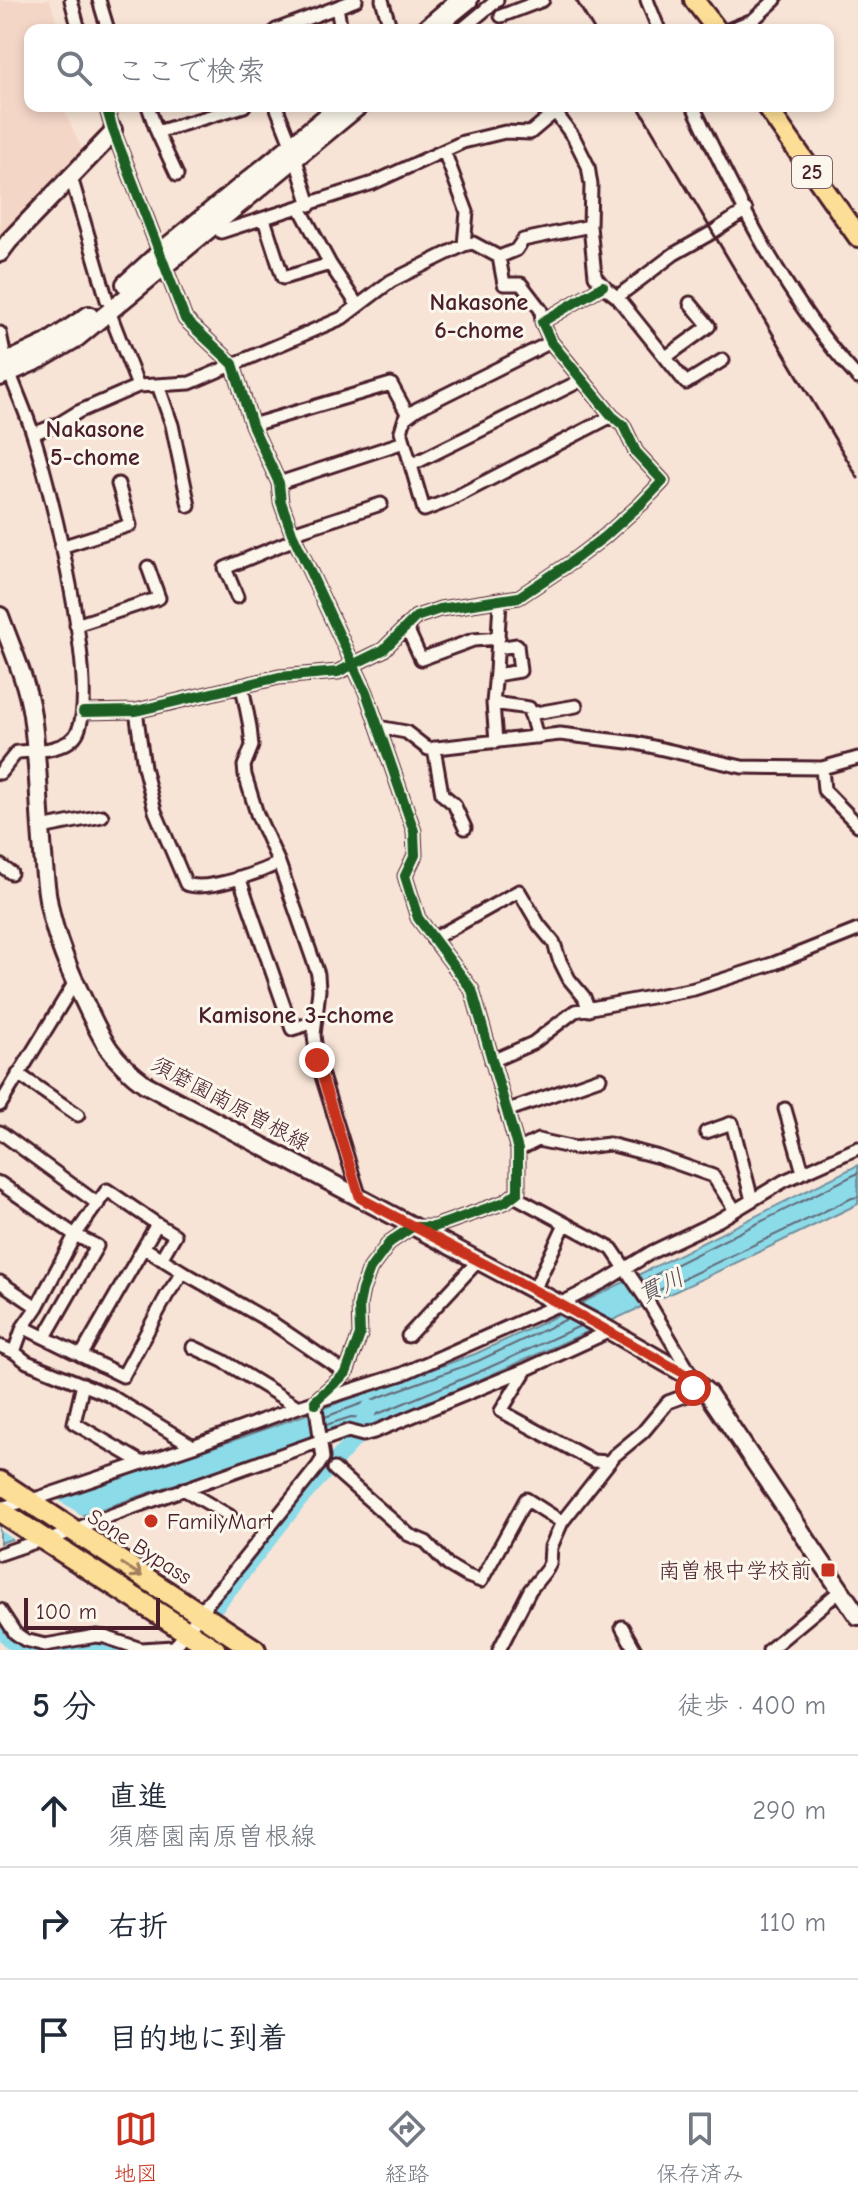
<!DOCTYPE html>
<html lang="ja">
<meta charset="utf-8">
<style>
body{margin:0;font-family:"Comic Neue","Klee One",sans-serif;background:#f6f6f7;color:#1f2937}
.scale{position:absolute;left:24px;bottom:20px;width:136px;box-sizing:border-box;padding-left:8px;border:4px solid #4a1f2b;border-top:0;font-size:22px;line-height:28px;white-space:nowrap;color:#4a1f2b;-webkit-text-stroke:6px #fbf7ec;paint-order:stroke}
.stop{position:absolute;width:24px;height:24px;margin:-18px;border:6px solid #c8321e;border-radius:50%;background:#fff}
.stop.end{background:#c8321e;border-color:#fff;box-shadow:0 2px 8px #0008}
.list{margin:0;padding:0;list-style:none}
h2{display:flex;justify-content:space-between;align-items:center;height:104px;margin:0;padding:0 32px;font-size:34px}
h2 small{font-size:26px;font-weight:400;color:#747a83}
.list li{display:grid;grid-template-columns:52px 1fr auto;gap:24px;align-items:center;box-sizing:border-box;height:112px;padding:0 32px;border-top:2px solid #e0e1e3}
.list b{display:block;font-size:30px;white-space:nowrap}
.list p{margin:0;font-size:26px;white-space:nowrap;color:#747a83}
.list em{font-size:26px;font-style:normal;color:#747a83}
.icon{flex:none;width:44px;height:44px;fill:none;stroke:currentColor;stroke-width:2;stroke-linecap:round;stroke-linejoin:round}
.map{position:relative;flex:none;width:858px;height:1650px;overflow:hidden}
.search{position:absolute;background:#fff;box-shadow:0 4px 12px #0003;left:24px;right:24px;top:24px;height:88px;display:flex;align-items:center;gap:20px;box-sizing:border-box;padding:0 28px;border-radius:16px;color:#747a83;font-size:30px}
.sheet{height:440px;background:#fff}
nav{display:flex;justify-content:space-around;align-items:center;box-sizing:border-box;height:112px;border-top:2px solid #e0e1e3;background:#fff;font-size:22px;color:#747a83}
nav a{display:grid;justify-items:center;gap:4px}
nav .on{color:#c8321e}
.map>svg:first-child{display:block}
.built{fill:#f4d6c7}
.green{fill:#b8d58d;stroke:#817a5c;stroke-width:2}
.water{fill:#8cdbe9;stroke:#72909d;stroke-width:2}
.pier{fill:#f7e4d6}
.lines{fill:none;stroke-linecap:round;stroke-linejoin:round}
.shore{stroke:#646a77;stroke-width:2}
.river{stroke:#8cdbe9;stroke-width:16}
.street-casing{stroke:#4a1f2b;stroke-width:17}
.secondary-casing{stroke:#4a1f2b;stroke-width:22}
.primary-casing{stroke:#4a1f2b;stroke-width:24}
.highway-casing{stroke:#4a1f2b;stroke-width:26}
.street{stroke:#fbf7ec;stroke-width:11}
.secondary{stroke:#fbf7ec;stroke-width:16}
.primary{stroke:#fdde96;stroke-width:18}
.highway{stroke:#fdde96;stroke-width:20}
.rail{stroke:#4a1f2b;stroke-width:3}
.cycleway-casing{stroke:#fbf7ec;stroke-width:15}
.cycleway{stroke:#1b5e20;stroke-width:10}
.oneway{stroke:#a47e60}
.route{stroke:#c8321e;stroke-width:10}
.poi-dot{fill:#c8321e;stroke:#fbf7ec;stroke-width:3}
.labels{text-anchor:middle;stroke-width:6;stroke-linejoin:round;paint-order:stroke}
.shield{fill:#fbf7ec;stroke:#7f6065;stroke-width:2}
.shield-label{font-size:20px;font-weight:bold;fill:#4a1f2b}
.street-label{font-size:22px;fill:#4a1f2b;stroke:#fbf7ec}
.poi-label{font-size:22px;fill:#4a1f2b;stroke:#fbf7ec;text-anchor:start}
.neighbourhood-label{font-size:24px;font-weight:bold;fill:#4a1f2b;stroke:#fbf7ec}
.water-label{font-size:24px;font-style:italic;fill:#5a4e5a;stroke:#fbf7ec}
</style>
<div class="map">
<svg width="858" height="1650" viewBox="0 0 858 1650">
<rect width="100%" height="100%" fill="#f7e4d6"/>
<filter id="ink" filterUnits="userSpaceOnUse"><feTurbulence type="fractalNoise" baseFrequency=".0125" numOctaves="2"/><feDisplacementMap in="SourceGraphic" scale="16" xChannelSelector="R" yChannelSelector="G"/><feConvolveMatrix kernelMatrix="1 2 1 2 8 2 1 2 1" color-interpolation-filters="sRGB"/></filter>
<g filter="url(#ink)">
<path class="built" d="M0,0H50L59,30H30V106H62L85,156L0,249Z"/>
<path class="green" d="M65,1536L179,1611L174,1617L63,1544L62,1539Z"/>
<path class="water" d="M858,1165V1204C697,1283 534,1358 368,1427L352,1425L0,1543V1519L243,1437L475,1354L540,1324Z"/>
<path class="pier" d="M54,1497L86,1518L17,1542L0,1530V1516Z"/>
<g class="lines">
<path class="shore" d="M643,1281L858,1173
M651,1294L852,1198L858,1197
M325,1417L478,1361L567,1319
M326,1425L351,1417L368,1418L479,1372L580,1326"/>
<path class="river" d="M217,1605L298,1502L356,1438L370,1407
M0,1626L12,1642L32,1650
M66,1650C87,1644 100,1642 120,1650"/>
<defs>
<path id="street" d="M71,0L79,30
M99,0L108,30
M382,0L391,30
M647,0L659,30
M337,7L341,30
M501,16L543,0
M276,30L356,0
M420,30L455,0
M461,30L497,0
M728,30L753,20L775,0
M106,106L113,130L185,319L233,364L252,425L279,483L281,502L292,533L366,692L414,831L415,855L405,876L418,918L472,990L518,1150V1192L505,1202L434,1227H412L390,1242L370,1269L362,1290L359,1305L360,1335L346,1373L315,1401
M148,106L157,132L244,106
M276,106L291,144L310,205
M551,106L574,138L588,166L591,185L590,226L595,276L603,286L617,297L674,254L713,232L746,210
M693,106C738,201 786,300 858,378
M157,132L177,175
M71,177L107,300
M264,219L283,278L330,264L300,208
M221,232L373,183L463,142L505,132L530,133L562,106
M464,245L473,243L499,257L516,250L523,240L590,226
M499,257L504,284H521L541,310L542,322
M330,264L358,306
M617,297L686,383L723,360
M109,311L138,386
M0,333L6,363
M551,342L417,409L405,418L401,431L424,510L450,500L612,416
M666,357L709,326L690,303
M158,385L172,425L189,506
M252,425L391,384L408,415
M33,434L60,423L78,412L138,386L190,383L342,318L391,281L464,245L467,212L444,151
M411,465L582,380
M279,483L404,442
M292,533L381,504
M61,547L130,525L118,484
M237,597L225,568L295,539
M76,625L159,598L148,567
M406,626L421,659L473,640L499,638
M496,675L520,671L517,645L498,648
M242,686L250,727L252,746L244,766L245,775L257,814L279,863L318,974L319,990L314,1035L317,1060L360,1198
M493,703L529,708L537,737
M136,711L144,767L155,811L186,884C207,892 258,873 279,863
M83,712L136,711L279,677L338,672L383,650L416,617L440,609L519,597L570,563L604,537L641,504L663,481L636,452L623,425L612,416L551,342L542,322L603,286
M530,714L576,706
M378,727L406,732L428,749L560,734L636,743L742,767L822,768L858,758
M496,742L493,703L496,672L500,601
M434,748L442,794L454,804L465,828
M822,768L824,790L858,825
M0,773L17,752C35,751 69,751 78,731C99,683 51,491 34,437C27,415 18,395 10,374
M41,828L102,816
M0,865L11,873
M239,877L292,1029L315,1022
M433,939L519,891L539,925L554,943L559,959L569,979L584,997L589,1010
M492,1061L533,1043L575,1011L694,989L775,963L858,930
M18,1074L78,1115
M0,1105L75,982
M785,1109L803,1172
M506,1111L600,1078
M0,1132L98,1204
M706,1132L732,1123L752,1200
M518,1150L538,1140L575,1148L609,1144L659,1157L713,1176L735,1210
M0,1183L75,1235L97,1246L45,1337
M157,1224L175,1235L161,1259
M144,1248L183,1272L274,1324L346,1373
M0,1282L37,1307
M534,1290L565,1224
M23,1327L123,1376L167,1295L183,1272
M408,1336L478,1261
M0,1346L14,1352L27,1362L109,1395L193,1446
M193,1347L223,1361L298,1407
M14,1352L23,1327L37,1307L75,1235L107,1190L157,1224L81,1356
M526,1370L501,1411L593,1461L609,1462
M83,1384L74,1423L141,1462
M334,1469L409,1535L426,1542L448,1565L465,1575L481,1581L526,1499L562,1522
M183,1489L230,1516
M0,1508L41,1497L193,1446L298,1407L402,1374L560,1304L605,1281L652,1252L719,1220L784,1181L858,1148
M48,1541L95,1521L348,1431L363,1435L374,1432L527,1369L610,1331
M0,1554L44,1539
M0,1610L15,1633L25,1640L45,1645L96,1636L105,1637L141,1649L174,1647C193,1628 204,1603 224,1584L318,1466L323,1458L315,1401
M622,1627L635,1650
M499,1650L530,1590L547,1569L550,1563L551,1547L562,1522L614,1456L643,1432L668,1402L690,1394L696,1383L650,1305L612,1249L514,1196
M769,1650L840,1591"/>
<path id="secondary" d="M432,30L469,0
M0,253L9,241L112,134L113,130
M125,284L159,253L339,106
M0,365L47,343L89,315
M0,377L41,359L77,338L359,106
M0,616C12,649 27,681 32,715C40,774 39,834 47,893C52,929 66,964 82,997C102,1038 107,1056 145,1084L605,1328L685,1374L708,1393L858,1616"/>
<path id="primary" d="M694,0L717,30
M766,106L858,237"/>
<path id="highway" d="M0,1482L255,1650
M0,1511L215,1650"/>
</defs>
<use href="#street" class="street-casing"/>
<use href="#secondary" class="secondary-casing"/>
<use href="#primary" class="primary-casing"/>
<use href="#highway" class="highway-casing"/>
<use href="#street" class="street"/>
<use href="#secondary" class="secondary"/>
<use href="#primary" class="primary"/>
<use href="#highway" class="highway"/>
<path class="rail" d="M576,0L594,30
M638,106L858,478"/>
<defs>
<path id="cycleway" d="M106,106L113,130L185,319L233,364L252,425L279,483L281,502L292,533L366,692L414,831L415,855L405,876L418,918L472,990L518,1150V1192L505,1202L434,1227H412L390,1242L370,1269L362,1290L359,1305L360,1335L346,1373L315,1401L316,1404
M83,712L136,711L279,677L338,672L383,650L416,617L440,609L519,597L570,563L604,537L641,504L663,481L636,452L623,425L612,416L551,342L542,322L603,286"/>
</defs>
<use href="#cycleway" class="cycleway-casing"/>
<use href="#cycleway" class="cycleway"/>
</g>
<defs><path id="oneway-shaft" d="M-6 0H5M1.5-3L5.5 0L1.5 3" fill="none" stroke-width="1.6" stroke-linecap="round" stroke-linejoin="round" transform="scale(2)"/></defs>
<use class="oneway" href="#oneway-shaft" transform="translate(132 1570) rotate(33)"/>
</g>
<g class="lines" filter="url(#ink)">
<path class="route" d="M317,1060L360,1198L560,1304L685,1374L696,1383L693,1388"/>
</g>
<g class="poi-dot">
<circle cx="151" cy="1521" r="8"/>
<rect x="820" y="1562" width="16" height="16" rx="4"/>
</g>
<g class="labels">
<rect class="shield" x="792" y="156" width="40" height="32" rx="6"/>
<g class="shield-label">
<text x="812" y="179">25</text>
</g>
<g class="street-label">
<text transform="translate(231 1103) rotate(28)" y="8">須磨園南原曽根線</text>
<text transform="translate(140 1546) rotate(33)" y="8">Sone Bypass</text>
</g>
<g class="poi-label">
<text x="167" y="1529">FamilyMart</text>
<text x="812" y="1578" text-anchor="end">南曽根中学校前</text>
</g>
<g class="neighbourhood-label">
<text x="479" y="310">Nakasone<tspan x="479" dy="28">6-chome</tspan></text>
<text x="95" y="437">Nakasone<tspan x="95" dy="28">5-chome</tspan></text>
<text x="296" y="1023">Kamisone 3-chome</text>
</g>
<g class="water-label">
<text transform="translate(661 1286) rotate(-26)" y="8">貫川</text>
</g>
</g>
</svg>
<div class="scale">100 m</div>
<div class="stop" style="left:693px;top:1388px"></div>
<div class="stop end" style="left:317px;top:1060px"></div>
<div class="search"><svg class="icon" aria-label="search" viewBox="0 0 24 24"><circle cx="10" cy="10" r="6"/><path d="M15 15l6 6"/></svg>ここで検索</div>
</div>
<section class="sheet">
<h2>5 分<small>徒歩 · 400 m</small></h2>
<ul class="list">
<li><svg class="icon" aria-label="ahead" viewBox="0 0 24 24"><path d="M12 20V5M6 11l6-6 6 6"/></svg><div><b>直進</b><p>須磨園南原曽根線</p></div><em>290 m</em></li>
<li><svg class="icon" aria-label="right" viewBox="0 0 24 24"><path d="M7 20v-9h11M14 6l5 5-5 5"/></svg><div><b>右折</b></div><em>110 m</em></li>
<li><svg class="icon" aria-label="arrive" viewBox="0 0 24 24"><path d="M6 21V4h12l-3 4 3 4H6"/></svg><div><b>目的地に到着</b></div></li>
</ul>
</section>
<nav>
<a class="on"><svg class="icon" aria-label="map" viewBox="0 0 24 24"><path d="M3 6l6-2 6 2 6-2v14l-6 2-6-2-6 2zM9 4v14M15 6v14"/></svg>地図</a>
<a><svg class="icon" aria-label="directions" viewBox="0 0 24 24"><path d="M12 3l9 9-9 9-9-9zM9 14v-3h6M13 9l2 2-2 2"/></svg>経路</a>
<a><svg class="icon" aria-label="saved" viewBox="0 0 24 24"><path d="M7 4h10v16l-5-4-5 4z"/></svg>保存済み</a>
</nav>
